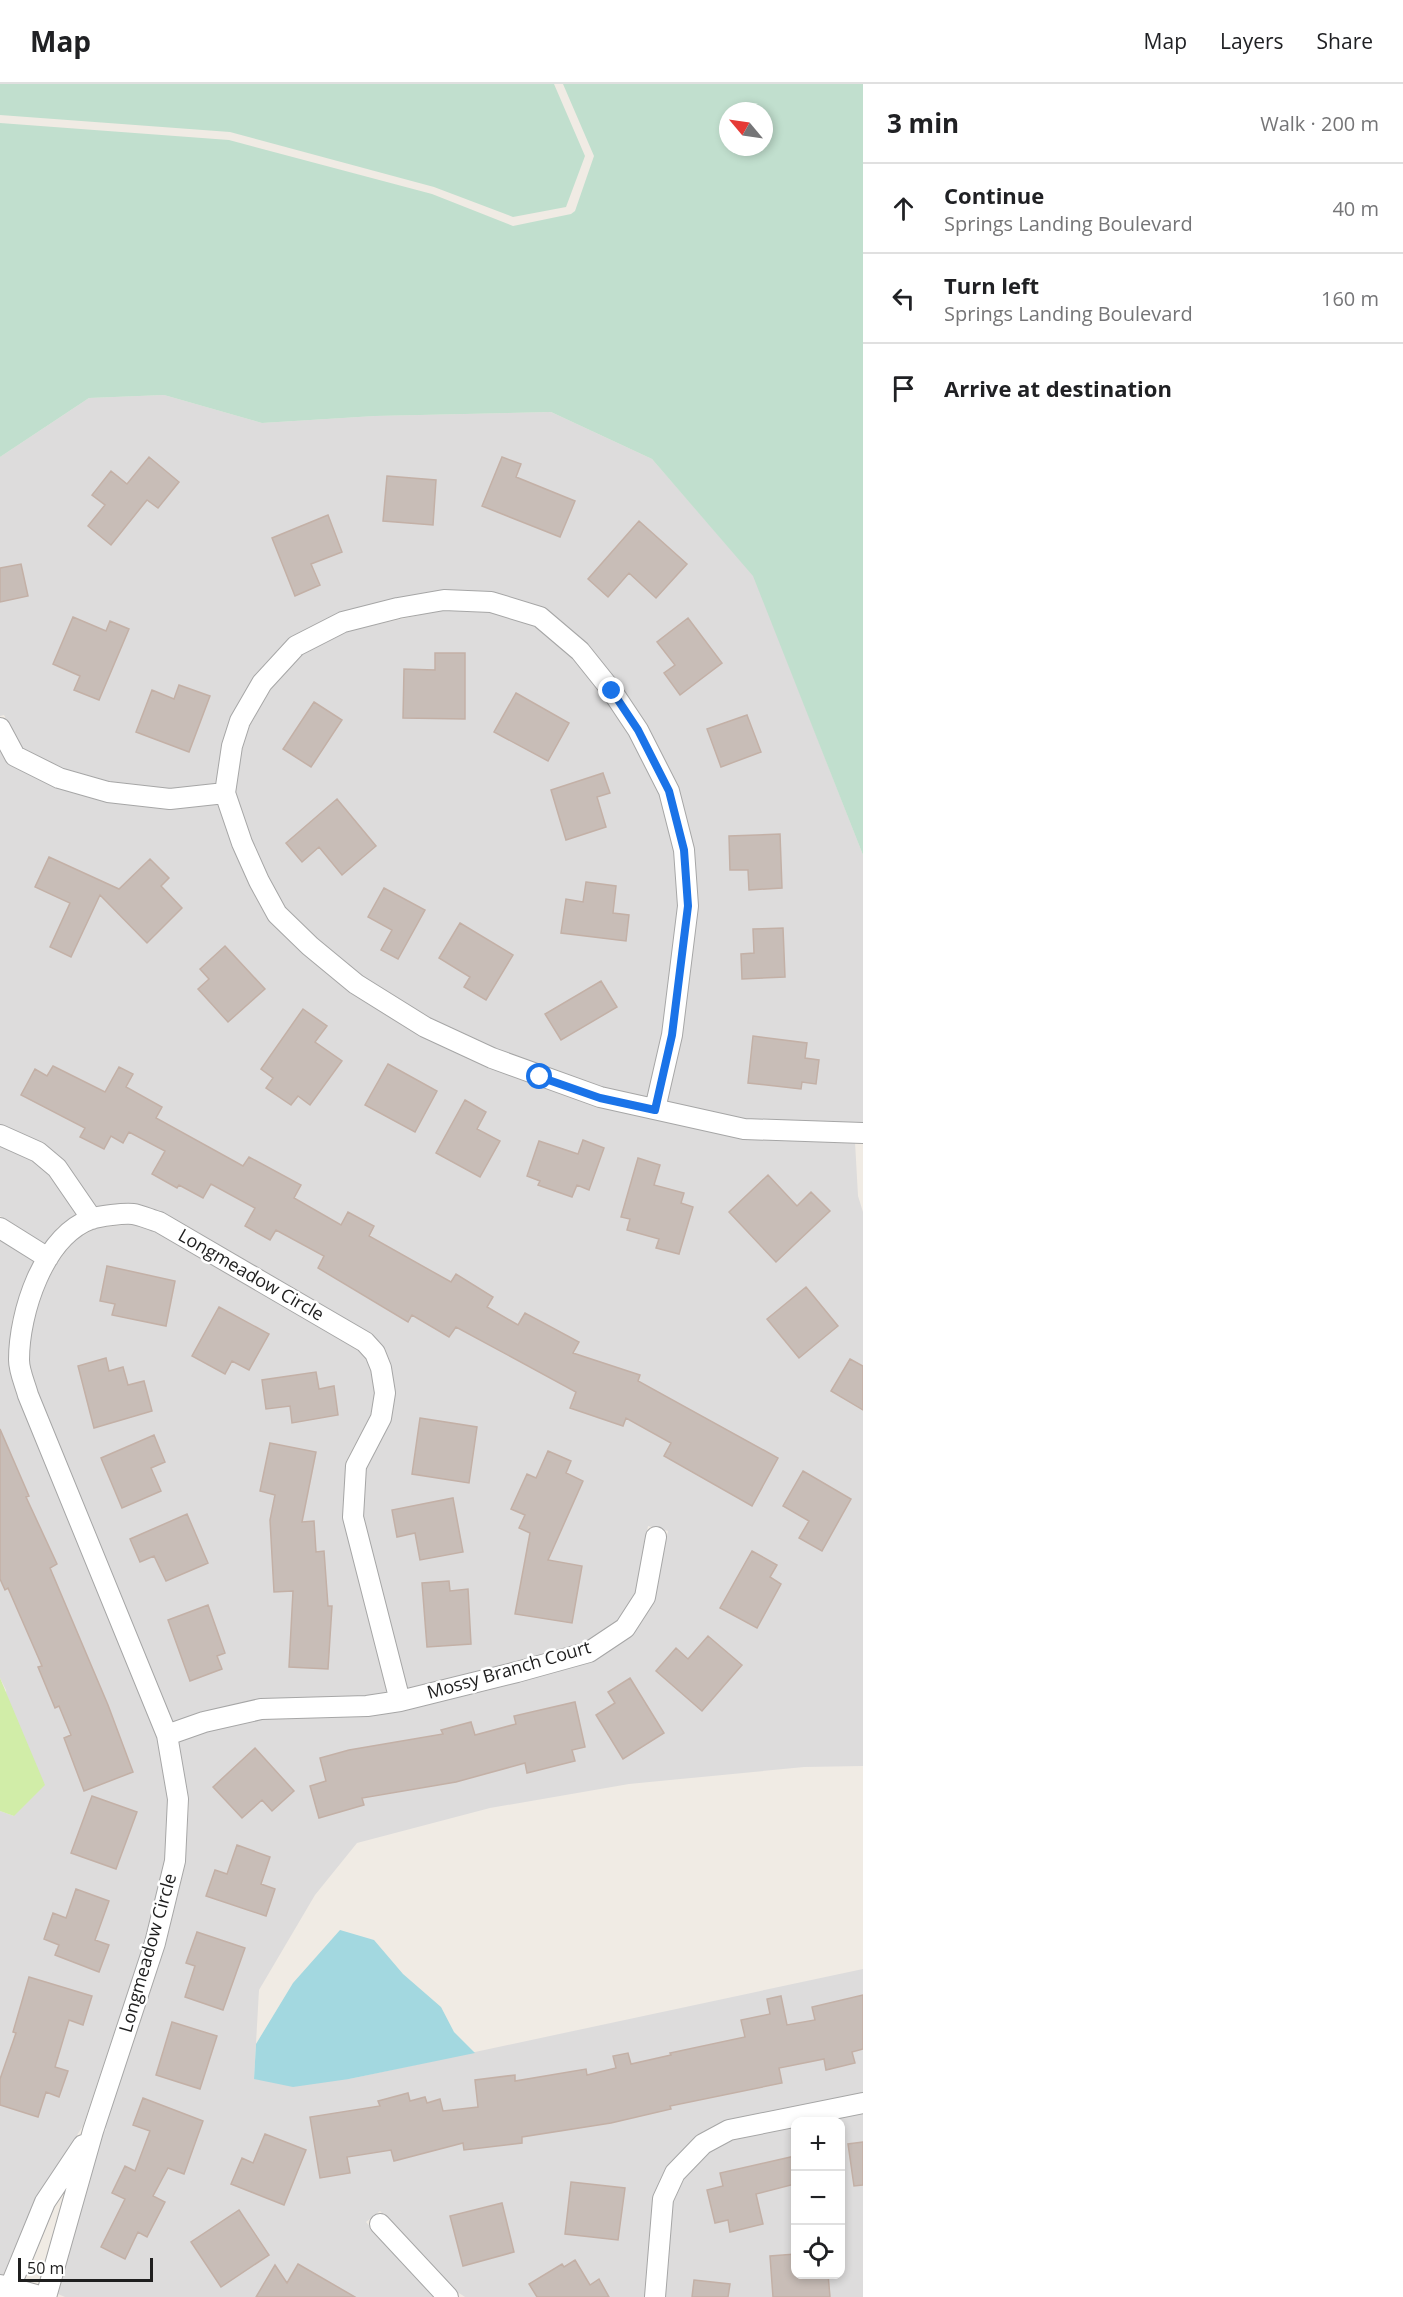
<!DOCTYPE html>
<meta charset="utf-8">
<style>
body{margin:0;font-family:"Open Sans",sans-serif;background:#f2f2f2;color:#202124}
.controls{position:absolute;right:18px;bottom:18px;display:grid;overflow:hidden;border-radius:12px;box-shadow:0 3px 9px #0003}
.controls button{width:54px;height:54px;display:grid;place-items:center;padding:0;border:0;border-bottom:2px solid #e0e0e0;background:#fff;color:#202124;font:30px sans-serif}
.compass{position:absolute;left:719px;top:18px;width:54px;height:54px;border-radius:50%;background:#fff;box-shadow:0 3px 9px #0003;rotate:299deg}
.scale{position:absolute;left:18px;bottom:15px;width:135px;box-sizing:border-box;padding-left:6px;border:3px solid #1f1f1f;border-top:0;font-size:16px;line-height:21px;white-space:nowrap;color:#1f1f1f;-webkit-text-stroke:4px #fff;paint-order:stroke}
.stop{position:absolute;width:18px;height:18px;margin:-14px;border:4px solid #1a73e8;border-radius:50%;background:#fff}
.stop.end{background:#1a73e8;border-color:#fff;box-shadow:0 2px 6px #0008}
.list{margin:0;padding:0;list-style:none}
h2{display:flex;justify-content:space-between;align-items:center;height:78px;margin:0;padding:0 24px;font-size:26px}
h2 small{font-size:20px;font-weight:400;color:#757577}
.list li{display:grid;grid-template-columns:39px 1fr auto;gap:18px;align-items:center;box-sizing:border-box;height:90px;padding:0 24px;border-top:2px solid #e0e0e0}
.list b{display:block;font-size:22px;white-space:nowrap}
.list p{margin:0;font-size:20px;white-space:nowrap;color:#757577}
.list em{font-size:20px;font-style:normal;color:#757577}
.icon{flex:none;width:33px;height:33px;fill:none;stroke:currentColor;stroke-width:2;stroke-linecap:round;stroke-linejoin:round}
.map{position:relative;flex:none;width:863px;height:2213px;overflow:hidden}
header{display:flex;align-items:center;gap:36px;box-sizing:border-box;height:84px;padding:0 30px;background:#fff;border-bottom:2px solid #e0e0e0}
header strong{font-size:28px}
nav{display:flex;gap:33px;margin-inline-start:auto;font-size:21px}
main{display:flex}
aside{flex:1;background:#fff}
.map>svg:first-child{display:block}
.residential{fill:#dddcdc}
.grass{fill:#d1eda8}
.wetland{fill:#c1dfce;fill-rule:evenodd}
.water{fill:#a3d8e0}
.building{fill:#c8bdb7;stroke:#c3b0a6;stroke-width:1.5}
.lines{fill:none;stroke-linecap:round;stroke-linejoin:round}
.minor-casing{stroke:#a6a6a6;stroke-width:22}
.tertiary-casing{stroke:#a6a6a6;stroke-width:26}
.minor{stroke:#fff;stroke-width:20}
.tertiary{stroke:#fff;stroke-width:24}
.route{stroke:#1a73e8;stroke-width:8}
.labels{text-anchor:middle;stroke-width:5;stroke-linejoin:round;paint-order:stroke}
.street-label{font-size:18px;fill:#1f1f1f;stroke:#fff}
</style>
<header>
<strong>Map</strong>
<nav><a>Map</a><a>Layers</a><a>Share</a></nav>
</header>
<main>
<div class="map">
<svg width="863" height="2213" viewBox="0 0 863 2213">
<rect width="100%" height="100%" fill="#f0ebe4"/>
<path class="residential" d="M164,311L262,339L375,332L551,328L652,375L754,492L863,771V1039L744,1036L667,1019L682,953L698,824L694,765L678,704L542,524L490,508L441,507L340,528L291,553L254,593L231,632L222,660L216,700L169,705L109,699L62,685L22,666L4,631L0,632V373L89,314Z
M446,525L490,527L535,541L572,573L604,611L629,649L659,710L674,767L678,821L662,948L647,1014L602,1004L495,965L430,935L362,893L316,855L285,825L251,757L235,709L242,665L250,641L271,605L303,569L348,547Z
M0,665L11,681L218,719L232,761L249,800L270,836L489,983L599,1023L743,1054L855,1058L858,1112L863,1128V1682L804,1683L629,1700L490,1724L357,1759L315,1811L259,1906L254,1995H349L863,1885V2009L726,2037L697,2051L667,2082L653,2114L645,2213H465L453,2205L380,2127L366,2138L435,2213H65L58,2210L102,2052L106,2045L105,2044L165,1863L185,1781L189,1716L178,1658L207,1647L264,1635L368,1632L394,1628L521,1597L593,1577L632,1552L654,1519L668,1447L648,1442L635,1509L617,1537L584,1559L514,1579L407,1605L363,1433L366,1385L390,1339L395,1311L391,1284L382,1263L370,1250L164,1130L97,1124L42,1060L0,1041Z
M0,1062L33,1077L50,1090L78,1131L58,1143L45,1161L0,1132Z
M133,1140L156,1147L359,1265L367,1273L371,1286L375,1308L371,1330L346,1377L343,1431L387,1609L364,1613L258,1616L200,1628L172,1639L38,1310L29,1278L32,1242L43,1206L57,1179L74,1157L96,1144Z
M0,1154L35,1176L24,1198L12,1236L9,1279L19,1314L157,1653L168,1715L165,1775L145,1856L83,2042L37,2112L2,2194L0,2193V1727L14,1732L6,1606L0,1594Z
M863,2029V2213H665L673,2119L684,2095L710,2067L733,2056L795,2043L796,2190H840V2038L821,2037Z"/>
<path class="grass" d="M0,1594L45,1701L14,1732L0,1727Z"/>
<path class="wetland" d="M0,0H554L585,72L566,123L513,133L434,103L230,48L0,31Z
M563,0H863V771L753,492L652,375L551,328L375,332L262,339L164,311L89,314L0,373V39L229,56L432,110L513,142L571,130L575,127L594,72ZM728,27H764V63H728Z"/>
<path class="water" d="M340,1846L374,1856L403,1890L441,1923L454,1948L475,1969L349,1995L293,2003L254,1995L256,1960L293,1899Z"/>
<path class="building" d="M149,373L179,398L158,424L147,416L111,461L88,442L105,421L92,411L111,387L127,400Z
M502,373L521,380L516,393L575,417L560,453L482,422Z
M387,392L436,396L433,441L383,437Z
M328,431L342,468L311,480L320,501L295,512L272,454Z
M639,437L687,480L656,514L629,489L608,513L588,495Z
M21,480L28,512L0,518V484Z
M73,533L106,547L110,537L129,545L99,616L74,606L80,592L53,580Z
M688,534L722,579L680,611L664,589L675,581L657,558Z
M435,569H465V635L403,634L404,585L435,586Z
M179,601L210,612L189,668L136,648L152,606L174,615Z
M516,609L569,639L548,677L494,648Z
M314,618L342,636L311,683L283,665Z
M747,631L761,668L721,683L707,645Z
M603,689L610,709L597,713L606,743L566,756L551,706Z
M337,715L376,762L342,791L319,763L302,778L286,759Z
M780,750L782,804L749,806L748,786H730L729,752Z
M49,773L119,805L150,775L169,794L161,802L182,824L147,859L100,811L71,873L50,863L70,819L35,803Z
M586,798L616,802L613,829L629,831L626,857L561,849L566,815L583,818Z
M384,804L425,826L398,875L381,866L392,846L368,833Z
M460,839L513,871L486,916L464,903L470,893L439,874Z
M783,844L785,893L742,895L741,870L754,869L753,845Z
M225,862L265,905L228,938L198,905L209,895L200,885Z
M601,897L617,923L561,956L545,930Z
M303,925L327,942L315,958L342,977L310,1021L298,1012L291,1021L266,1004L273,994L261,985Z
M753,952L807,959L805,974L819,976L816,1000L802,998L801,1005L748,999Z
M388,980L437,1007L415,1048L365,1021Z
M53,982L105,1008L119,983L133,990L126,1003L162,1023L156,1034L243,1082L249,1073L301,1101L294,1114L341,1141L348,1128L374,1142L369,1152L451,1198L456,1190L493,1213L487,1223L518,1241L525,1229L579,1258L573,1269L640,1291L638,1297L778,1374L752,1422L664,1372L671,1359L626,1334L623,1342L570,1324L576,1308L456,1243L449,1253L412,1231L408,1238L318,1184L324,1172L276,1146L270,1156L245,1142L255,1124L211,1100L203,1114L179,1101L177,1104L152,1090L165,1067L129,1048L123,1059L111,1052L104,1065L80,1053L85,1044L21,1011L35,985L47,992Z
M465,1016L486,1028L477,1045L500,1057L480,1093L436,1069Z
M583,1056L604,1064L589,1106L577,1101L572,1113L538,1101L540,1097L527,1092L539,1057L578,1070Z
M638,1074L660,1081L654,1101L684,1109L681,1119L693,1123L679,1170L656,1164L659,1155L627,1146L630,1135L621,1133Z
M768,1091L797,1122L811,1108L830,1127L776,1178L729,1128Z
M107,1182L175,1197L166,1242L112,1231L115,1220L100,1217Z
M806,1203L838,1242L799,1274L767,1235Z
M219,1223L269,1250L249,1286L232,1277L225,1290L192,1272Z
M106,1274L109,1287L123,1283L128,1301L144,1297L152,1327L94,1344L78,1282Z
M850,1275L863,1282V1326L831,1307Z
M316,1288L319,1305L334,1302L338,1331L292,1339L290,1322L266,1325L262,1296Z
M420,1334L477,1343L469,1399L412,1390Z
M0,1345L29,1412L26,1413L57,1480L50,1484L108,1621L133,1688L84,1707L64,1654L71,1651L59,1622L55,1624L38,1583L42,1582L8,1504L5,1506L0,1495Z
M154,1351L165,1378L151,1384L161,1407L122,1424L101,1374Z
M270,1359L316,1368L302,1438L314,1437L316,1468L324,1467L328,1522H332L328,1585L289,1583L293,1507L274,1508L270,1436L275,1411L260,1407Z
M548,1367L571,1377L566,1389L583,1397L548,1476L582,1482L572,1539L515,1530L530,1449L519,1444L525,1431L511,1425L527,1390L536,1394Z
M803,1387L851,1415L822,1467L799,1454L809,1437L783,1422Z
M453,1414L463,1468L420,1476L415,1449L397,1453L392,1426Z
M187,1430L208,1479L166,1497L154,1472L140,1478L130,1455Z
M752,1467L777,1481L770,1493L781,1500L757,1544L720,1524Z
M449,1497L450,1507L468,1505L471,1560L427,1563L422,1499Z
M208,1521L225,1569L217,1572L222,1585L190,1597L168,1536Z
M708,1552L742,1581L702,1627L656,1587L676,1564L688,1575Z
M630,1594L664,1649L623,1675L596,1631L615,1619L608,1608Z
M575,1618L585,1663L572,1666L575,1677L527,1689L525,1679L456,1698L362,1714L364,1721L319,1734L310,1702L326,1697L320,1674L349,1666L443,1650L441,1646L471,1638L475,1651L516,1640L514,1632Z
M255,1664L294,1707L272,1727L262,1716L242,1734L213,1703Z
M92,1712L137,1728L116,1785L71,1769Z
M237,1761L270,1773L261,1800L275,1805L266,1832L206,1812L215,1786L227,1790Z
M76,1805L109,1817L95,1856L109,1861L99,1888L55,1871L59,1861L44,1855L53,1829L66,1834Z
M197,1848L245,1864L223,1926L185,1913L195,1882L186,1879Z
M29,1893L92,1912L83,1941L69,1936L55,1983L68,1987L59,2013L46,2008L38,2033L0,2021V1995L16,1949L13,1948Z
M863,1911V1965L852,1968L855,1979L826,1986L824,1975L779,1984L782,1999L670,2022L671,2025L611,2039L522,2053V2059L464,2066L463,2059L394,2077L391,2066L347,2073L350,2089L320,2094L310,2033L380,2022L378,2017L408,2009L410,2017L425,2013L427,2019L440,2015L443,2027L478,2023L475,1996L515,1991V1997L586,1985L587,1991L616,1984L613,1972L628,1969L631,1980L671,1971L670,1969L745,1953L741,1936L770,1930L767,1915L781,1912L787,1941L815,1936L812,1923Z
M172,1938L217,1952L200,2005L156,1991Z
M143,2014L203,2037L184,2090L168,2084L153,2112L165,2118L147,2153L138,2148L125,2175L101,2163L125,2115L112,2109L125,2082L135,2087L150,2047L133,2041Z
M265,2050L306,2066L284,2121L231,2100L242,2074L253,2079Z
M863,2058V2101L854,2102L848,2060Z
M795,2072V2100L756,2110L763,2140L730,2148L728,2136L715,2139L707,2106L723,2102L720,2089Z
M571,2098L625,2104L618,2156L565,2150Z
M502,2119L514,2168L463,2182L450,2132Z
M239,2126L269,2171L221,2203L191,2158Z
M795,2170V2190H828L830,2213H773L770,2172Z
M575,2176L590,2201L599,2195L609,2213H537L529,2200L562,2180L564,2183Z
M298,2180L355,2213H256L275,2181L287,2199Z
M694,2196L730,2200L728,2213H692Z"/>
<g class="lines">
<defs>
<path id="minor" d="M0,644L15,672L59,694L108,708L170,715L225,709
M655,1025L672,951L688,822L684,766L669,707L638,646L612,607L580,567L540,533L491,518L444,516L398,524L343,538L296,562L262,599L240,637L232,662L225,709L242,759L259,797L277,830L310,862L356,900L425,943L492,974L600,1013L744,1045L863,1049
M0,1051L38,1068L57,1084L92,1135
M0,1144L48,1174
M167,1651L204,1638L261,1625L367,1622L400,1617L517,1588L589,1568L625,1544L645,1513L656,1453
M380,2140L448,2213
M6,2213L45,2118L83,2061
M46,2213L93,2047L155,1859L175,1777L178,1715L167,1651L28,1311C25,1300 19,1287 19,1276C19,1229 43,1153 91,1135C99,1132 124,1129 133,1130C141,1131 151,1136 159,1138L365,1258L375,1269L381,1284L385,1309L381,1334L356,1382L353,1433L400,1617
M655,2213L663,2115L675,2089L703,2060L729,2046L863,2019"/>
<path id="tertiary" d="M0,2203L36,2213"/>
</defs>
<use href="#minor" class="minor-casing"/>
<use href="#tertiary" class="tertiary-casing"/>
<use href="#minor" class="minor"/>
<use href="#tertiary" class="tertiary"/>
</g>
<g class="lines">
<path class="route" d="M540,993L600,1014L655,1026L672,951L688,822L684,766L669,707L638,646L612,607"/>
</g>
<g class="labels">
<g class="street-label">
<text transform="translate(251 1191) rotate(30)" y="6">Longmeadow Circle</text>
<text transform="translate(509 1586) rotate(-16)" y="6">Mossy Branch Court</text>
<text transform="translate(148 1869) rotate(-74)" y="6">Longmeadow Circle</text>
</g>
</g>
</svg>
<div class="controls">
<button>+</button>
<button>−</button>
<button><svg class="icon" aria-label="locate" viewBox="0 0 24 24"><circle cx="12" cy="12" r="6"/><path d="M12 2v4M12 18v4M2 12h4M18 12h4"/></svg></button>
</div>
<svg class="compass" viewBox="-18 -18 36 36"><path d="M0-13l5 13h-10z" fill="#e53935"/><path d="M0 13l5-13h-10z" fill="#757577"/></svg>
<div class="scale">50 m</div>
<div class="stop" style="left:540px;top:993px"></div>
<div class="stop end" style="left:612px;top:607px"></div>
</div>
<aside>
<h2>3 min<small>Walk · 200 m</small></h2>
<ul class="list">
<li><svg class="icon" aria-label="ahead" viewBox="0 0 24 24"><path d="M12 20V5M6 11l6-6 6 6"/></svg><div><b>Continue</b><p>Springs Landing Boulevard</p></div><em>40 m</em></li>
<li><svg class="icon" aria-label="left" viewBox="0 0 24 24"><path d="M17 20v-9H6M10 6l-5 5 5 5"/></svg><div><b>Turn left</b><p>Springs Landing Boulevard</p></div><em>160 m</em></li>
<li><svg class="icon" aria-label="arrive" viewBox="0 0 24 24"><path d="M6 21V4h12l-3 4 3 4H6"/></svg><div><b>Arrive at destination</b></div></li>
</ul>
</aside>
</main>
